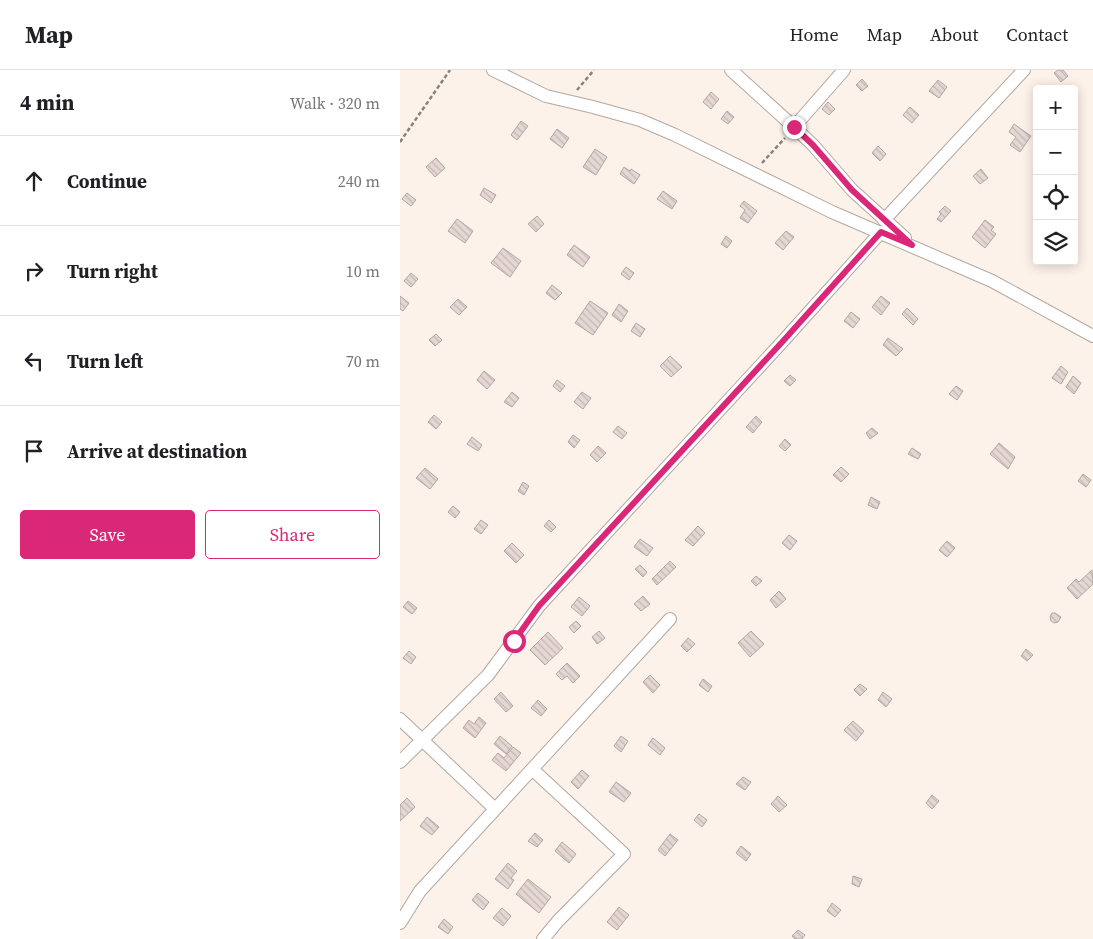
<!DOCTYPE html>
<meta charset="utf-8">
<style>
body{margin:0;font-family:"Source Serif 4",serif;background:#f2f2f2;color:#202124}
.controls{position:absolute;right:15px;top:15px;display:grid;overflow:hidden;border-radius:5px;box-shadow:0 2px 12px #0003}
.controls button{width:45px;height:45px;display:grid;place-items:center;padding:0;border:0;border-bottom:1px solid #e0e0e0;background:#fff;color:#202124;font:25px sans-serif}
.stop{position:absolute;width:15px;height:15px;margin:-11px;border:4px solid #db2777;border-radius:50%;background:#fff}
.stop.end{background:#db2777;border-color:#fff;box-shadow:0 1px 5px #0008}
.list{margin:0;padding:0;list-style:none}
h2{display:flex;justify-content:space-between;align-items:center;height:65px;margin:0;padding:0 20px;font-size:21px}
h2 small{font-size:16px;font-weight:400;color:#757577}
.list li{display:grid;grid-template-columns:32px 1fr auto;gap:15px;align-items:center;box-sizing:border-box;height:90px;padding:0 20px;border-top:1px solid #e0e0e0}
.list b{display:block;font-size:19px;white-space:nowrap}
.list em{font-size:16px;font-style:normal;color:#757577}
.actions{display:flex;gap:10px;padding:15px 20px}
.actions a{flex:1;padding:11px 0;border:1px solid #db2777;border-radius:5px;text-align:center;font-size:18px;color:#db2777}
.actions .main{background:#db2777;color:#fff}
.icon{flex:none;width:28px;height:28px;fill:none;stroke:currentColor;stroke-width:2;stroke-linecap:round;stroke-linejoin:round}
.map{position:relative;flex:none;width:693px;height:869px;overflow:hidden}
header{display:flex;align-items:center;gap:30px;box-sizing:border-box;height:70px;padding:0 25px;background:#fff;border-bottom:1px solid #e0e0e0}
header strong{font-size:24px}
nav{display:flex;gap:28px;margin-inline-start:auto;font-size:18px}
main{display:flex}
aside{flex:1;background:#fff}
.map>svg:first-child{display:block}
.building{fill:url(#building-back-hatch);stroke:#b2a6a2}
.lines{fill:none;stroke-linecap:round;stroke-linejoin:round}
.minor-casing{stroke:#b2a8a1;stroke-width:14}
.path{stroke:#88817c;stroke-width:2.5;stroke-dasharray:4 2.5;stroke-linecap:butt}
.minor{stroke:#fff;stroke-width:12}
.route{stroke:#db2777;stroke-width:6}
</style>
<header>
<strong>Map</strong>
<nav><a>Home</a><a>Map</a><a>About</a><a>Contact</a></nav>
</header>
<main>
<aside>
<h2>4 min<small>Walk · 320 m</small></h2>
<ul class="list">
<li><svg class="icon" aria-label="ahead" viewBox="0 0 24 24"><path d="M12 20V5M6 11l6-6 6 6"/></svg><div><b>Continue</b></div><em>240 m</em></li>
<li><svg class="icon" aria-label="right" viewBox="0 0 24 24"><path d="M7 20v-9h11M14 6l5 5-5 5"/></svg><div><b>Turn right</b></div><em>10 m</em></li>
<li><svg class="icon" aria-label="left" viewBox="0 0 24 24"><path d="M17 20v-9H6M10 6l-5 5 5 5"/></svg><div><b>Turn left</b></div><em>70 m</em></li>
<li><svg class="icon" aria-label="arrive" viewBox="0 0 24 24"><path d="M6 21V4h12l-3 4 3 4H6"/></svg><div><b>Arrive at destination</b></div></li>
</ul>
<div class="actions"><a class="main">Save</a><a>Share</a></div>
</aside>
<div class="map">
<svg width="693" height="869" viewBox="0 0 693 869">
<defs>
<pattern id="building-back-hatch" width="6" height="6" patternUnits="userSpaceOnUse" patternTransform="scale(1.25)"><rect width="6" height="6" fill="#e5d7d3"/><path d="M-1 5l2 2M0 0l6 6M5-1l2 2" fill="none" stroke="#c4b7b4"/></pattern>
</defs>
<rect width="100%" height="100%" fill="#fcf2ea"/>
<path class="building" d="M658,0H663L668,6L661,12L654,3Z
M462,9L468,16L462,21L456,15Z
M538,10L547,17L539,28L529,21Z
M311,22L319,29L311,39L303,32Z
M428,32L435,39L429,45L422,39Z
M510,37L519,45L512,53L503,45Z
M327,41L334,47L328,54L321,49Z
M121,51L128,56L117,70L111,65Z
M614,54L631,66L620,82L610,75L616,67L609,62Z
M157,59L169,68L162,78L150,69Z
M478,76L486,84L480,91L472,83Z
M195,79L207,87L196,105L183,97Z
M36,88L45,98L35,107L26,97Z
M224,97L230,101L231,99L240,105L234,114L220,104Z
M581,99L588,108L580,114L573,106Z
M84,118L96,125L91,133L80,125Z
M263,121L277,131L272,139L257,129Z
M7,123L16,130L11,136L2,129Z
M344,131L357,141L348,153L340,148L345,140L340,136Z
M545,136L551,141L541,152L537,149L541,144L539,142Z
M137,146L144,154L136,162L128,154Z
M57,149L73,161L65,173L48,161Z
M585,150L594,157L591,160L596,164L585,178L572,167Z
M386,161L394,167L383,180L375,173Z
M326,166L332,171L327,178L321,174Z
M174,175L190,187L183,197L167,185Z
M103,178L121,191L110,207L91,193Z
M226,197L234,203L229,210L221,204Z
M11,203L18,209L11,217L4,211Z
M152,215L162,223L155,230L146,223Z
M0,226L9,233L3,241L0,239Z
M481,226L490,233L481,245L472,237Z
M58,229L67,237L59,245L50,237Z
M190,231L208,243L193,265L175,253Z
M219,234L228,241L221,252L212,245Z
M507,238L518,249L513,255L502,244Z
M451,242L460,249L453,258L444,251Z
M236,253L245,259L240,267L231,261Z
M36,264L42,270L35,276L29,270Z
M488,268L503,279L496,286L483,275Z
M270,286L282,297L271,307L260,296Z
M661,296L668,302L661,314L652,308Z
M84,301L95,310L87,319L77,310Z
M390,305L396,310L390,316L384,311Z
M673,306L681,313L674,324L666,317Z
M157,310L165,316L160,322L153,316Z
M556,316L563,321L557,330L549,324Z
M112,322L119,328L112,337L104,332Z
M182,322L191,328L183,339L174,332Z
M34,345L42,352L36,359L28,352Z
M356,346L362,352L353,363L346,357Z
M218,356L227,363L222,369L213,362Z
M472,358L478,363L470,369L466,363Z
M173,365L180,370L174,378L168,372Z
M72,367L82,375L78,381L67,374Z
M385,369L391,375L385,381L379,376Z
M599,373L615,387L608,399L590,384Z
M198,376L206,383L197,392L190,385Z
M512,378L521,384L518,389L508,384Z
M441,397L449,404L441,412L433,405Z
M25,398L38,409L30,419L16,408Z
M683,404L691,410L686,417L678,411Z
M123,412L129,416L124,425L118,421Z
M471,427L480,432L477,439L468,435Z
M53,436L60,442L55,448L48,442Z
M81,450L88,455L81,464L74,459Z
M149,450L156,457L151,462L144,456Z
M298,456L305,463L293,476L285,470Z
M389,465L397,471L390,480L382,473Z
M240,469L253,478L247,486L234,477Z
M547,471L555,478L547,487L539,480Z
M112,473L124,485L116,493L104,481Z
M270,491L276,497L257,515L252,509Z
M240,495L247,502L243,507L235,499Z
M692,500L693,514L677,529L667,518L676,509L679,512Z
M356,506L362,511L356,516L351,511Z
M379,521L386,529L376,538L370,530Z
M243,526L250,534L241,541L234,534Z
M179,527L190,536L182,546L171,537Z
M8,531L17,538L12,544L3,537Z
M652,543H655L661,547L658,552L654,553L651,551L650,547Z
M176,551L181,556L174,563L169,557Z
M199,561L205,568L197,574L192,567Z
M351,561L364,574L350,587L338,573Z
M148,562L163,578L145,595L130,580Z
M288,568L295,574L287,582L281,576Z
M626,579L633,585L627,591L621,586Z
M9,581L16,587L11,594L3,588Z
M167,593L180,606L173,613L167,606L162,610L156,604Z
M250,605L260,615L253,623L243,612Z
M303,609L312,616L308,622L299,615Z
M460,614L467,619L460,626L454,620Z
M101,622L113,636L106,642L94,629Z
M483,622L492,629L486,637L478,630Z
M138,630L147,639L141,646L131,638Z
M79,647L86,653L75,668L63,658L69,650L74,654Z
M453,651L464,661L456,671L444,660Z
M100,666L112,676L106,684L94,674Z
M221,666L228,671L221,682L214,676Z
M253,668L265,678L260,685L248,675Z
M113,677L121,683L106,701L92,690L98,683L104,688Z
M182,700L189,706L178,719L171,712Z
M343,707L351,712L345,720L336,714Z
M216,712L231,723L224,732L209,722Z
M532,725L539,731L532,739L526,733Z
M378,726L387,735L379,742L371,734Z
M7,728L15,737L0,751V735Z
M299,744L307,750L302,757L294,750Z
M27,747L39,757L32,765L20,756Z
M135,763L143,770L137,777L128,771Z
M270,764L278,770L265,786L258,780Z
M162,772L176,784L169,793L155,781Z
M341,776L351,784L346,791L336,783Z
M108,793L117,801L111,808L114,810L108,819L95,809Z
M453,806L462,809L459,817L452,814Z
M128,809L151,827L139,843L116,824Z
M78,823L89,832L83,840L72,830Z
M432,833L441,840L435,847L427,841Z
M219,837L229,845L217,860L207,852Z
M102,838L111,846L103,856L93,848Z
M44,849L53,857L48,864L38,857Z
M398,860L405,865L402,869H395L392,866Z"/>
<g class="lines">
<defs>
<path id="minor" d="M93,0L146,26L193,37L240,50L275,65L432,142L592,211L693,266
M331,0L394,57L413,75L452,120L505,168
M394,57L444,0
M484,150L624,0
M0,649L95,739
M0,692L88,605L139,536L384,270L481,162
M132,699L224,784L158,851L143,869
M0,853L20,821L270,549"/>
</defs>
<use href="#minor" class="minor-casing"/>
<path class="path" d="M177,20L194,0
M0,72L50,0
M362,93L385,68"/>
<use href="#minor" class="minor"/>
</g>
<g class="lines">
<path class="route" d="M114,571L139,536L384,270L481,162L512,175L452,120L413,75L394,57"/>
</g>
</svg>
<div class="controls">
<button>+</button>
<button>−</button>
<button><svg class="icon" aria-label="locate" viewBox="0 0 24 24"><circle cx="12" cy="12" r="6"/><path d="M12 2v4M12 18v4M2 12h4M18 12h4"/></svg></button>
<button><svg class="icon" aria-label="layers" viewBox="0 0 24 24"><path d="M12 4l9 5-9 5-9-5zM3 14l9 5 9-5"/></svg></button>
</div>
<div class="stop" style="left:114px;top:571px"></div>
<div class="stop end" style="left:394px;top:57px"></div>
</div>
</main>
